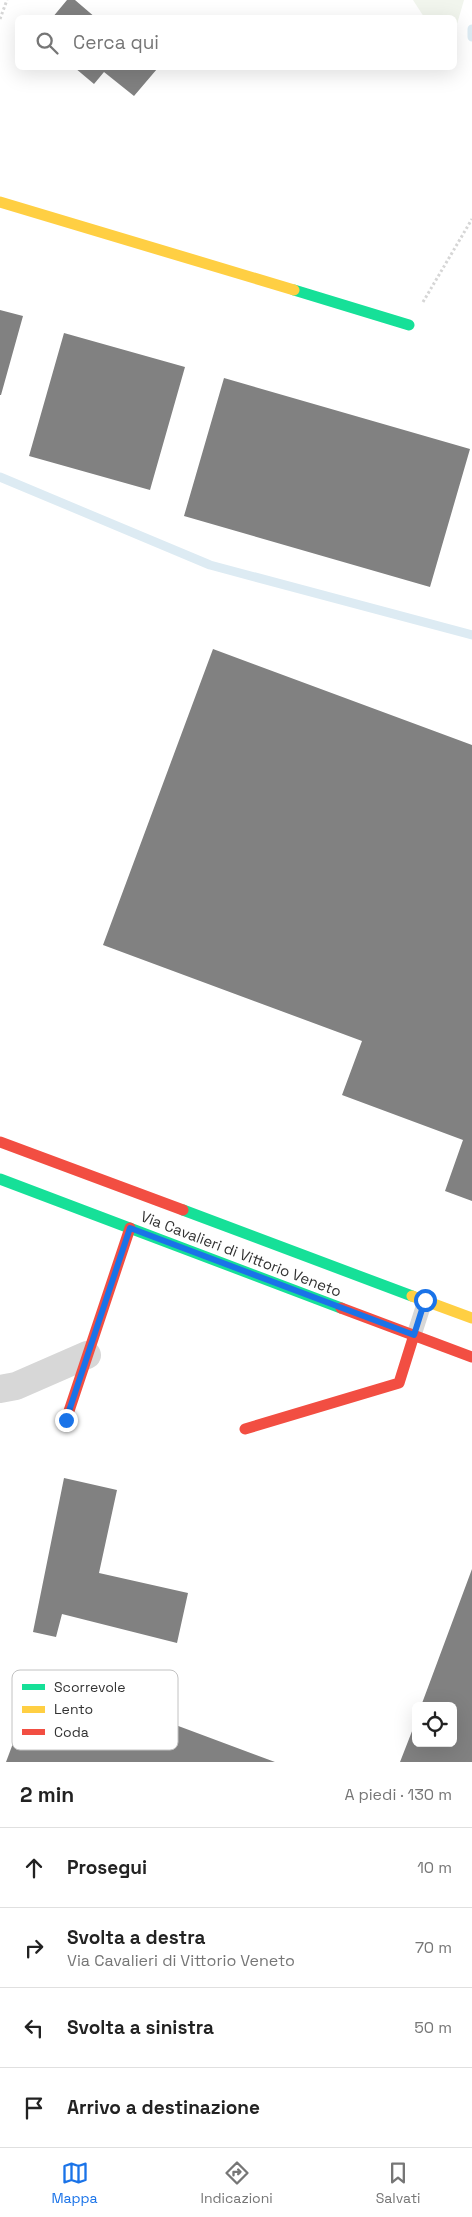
<!DOCTYPE html>
<html lang="it">
<meta charset="utf-8">
<style>
body{margin:0;font-family:"Space Grotesk",sans-serif;background:#f6f6f6;color:#222}
.controls{position:absolute;right:15px;bottom:15px;display:grid;overflow:hidden;border-radius:8px;box-shadow:0 5px 20px #0002}
.controls button{width:45px;height:45px;display:grid;place-items:center;padding:0;border:0;border-bottom:1px solid #e0e0e0;background:#fff;color:#222;font:25px sans-serif}
.stop{position:absolute;width:15px;height:15px;margin:-11px;border:4px solid #1a73e8;border-radius:50%;background:#fff}
.stop.end{background:#1a73e8;border-color:#fff;box-shadow:0 1px 5px #0008}
.list{margin:0;padding:0;list-style:none}
h2{display:flex;justify-content:space-between;align-items:center;height:65px;margin:0;padding:0 20px;font-size:21px}
h2 small{font-size:16px;font-weight:400;color:#767676}
.list li{display:grid;grid-template-columns:32px 1fr auto;gap:15px;align-items:center;box-sizing:border-box;height:80px;padding:0 20px;border-top:1px solid #e0e0e0}
.list b{display:block;font-size:19px;white-space:nowrap}
.list p{margin:0;font-size:16px;white-space:nowrap;color:#767676}
.list em{font-size:16px;font-style:normal;color:#767676}
.icon{flex:none;width:28px;height:28px;fill:none;stroke:currentColor;stroke-width:2;stroke-linecap:round;stroke-linejoin:round}
.map{position:relative;flex:none;width:472px;height:1762px;overflow:hidden}
.search{position:absolute;background:#fff;box-shadow:0 5px 20px #0002;left:15px;right:15px;top:15px;height:55px;display:flex;align-items:center;gap:12px;box-sizing:border-box;padding:0 18px;border-radius:8px;color:#767676;font-size:19px}
.sheet{height:385px;background:#fff}
nav{display:flex;justify-content:space-around;align-items:center;box-sizing:border-box;height:70px;border-top:1px solid #e0e0e0;background:#fff;font-size:14px;color:#767676}
nav a{display:grid;justify-items:center;gap:2px}
nav .on{color:#1a73e8}
.map>svg:first-child{display:block}
.green{fill:#f1f5ed}
.lines{fill:none;stroke-linecap:round;stroke-linejoin:round}
.stream{stroke:#ddebf3;stroke-width:9}
.building{fill:#818181}
.path{stroke:#d6d6d6;stroke-width:3;stroke-dasharray:2.5 2.5;stroke-linecap:butt}
.lane{stroke:#d7d7d7;stroke-width:15}
.street{stroke:#d7d7d7;stroke-width:28}
.fast{stroke:#16e098;stroke-width:11}
.slow{stroke:#ffcf43;stroke-width:11}
.jam{stroke:#f24e42;stroke-width:11}
.route{stroke:#1a73e8;stroke-width:6}
.labels{text-anchor:middle;stroke-width:5;stroke-linejoin:round;paint-order:stroke}
.street-label{font-size:15px;fill:#333;stroke:#fff}
.key{fill:#fff;stroke:#c2c2c2;stroke-width:1}
.key-label{font-size:14px;fill:#333}
</style>
<div class="map">
<svg width="472" height="1762" viewBox="0 0 472 1762">
<rect width="100%" height="100%" fill="#fff"/>
<path class="green" d="M413,0H464L455,31L454,18L424,17Z"/>
<g class="lines">
<path class="stream" d="M472,29V37
M0,477L210,565L472,635"/>
</g>
<path class="building" d="M67,0H75L96,18H52Z
M75,68H155L157,69L134,96L104,72L94,84Z
M0,310L23,316L1,395H0Z
M64,333L185,367L150,490L29,456Z
M224,378L470,449L430,587L184,516Z
M213,649L472,745V1201L445,1191L463,1140L342,1095L362,1041L103,945Z
M64,1478L117,1490L99,1573L188,1593L177,1643L62,1614L56,1637L33,1632Z
M472,1569V1762H400L416,1721V1743H453V1706H421Z
M39,1674L275,1762H6Z"/>
<g class="lines">
<path class="path" d="M0,19L7,0
M423,302L472,219"/>
<path class="lane" d="M414,1335L425,1301"/>
<path class="street" d="M0,1389L16,1386L87,1355"/>
<path class="fast" d="M294,290L409,325
M0,1179L341,1308
M183,1210L412,1296"/>
<path class="slow" d="M0,202L294,290
M412,1296L472,1318"/>
<path class="jam" d="M0,1142L183,1210
M341,1308L472,1357
M66,1420L130,1228
M245,1429L399,1383L414,1335"/>
</g>
<g class="lines">
<path class="route" d="M66,1420L130,1228L414,1335L425,1300"/>
</g>
<g class="labels">
<g class="street-label">
<text transform="translate(241 1254) rotate(21)" y="5">Via Cavalieri di Vittorio Veneto</text>
</g>
</g>
<rect x="12" y="1670" width="166" height="80" rx="8" class="key"/>
<rect x="22" y="1684" width="23" height="6" fill="#16e098"/>
<rect x="22" y="1706" width="23" height="7" fill="#ffcf43"/>
<rect x="22" y="1729" width="23" height="6" fill="#f24e42"/>
<g class="key-label">
<text x="54" y="1692">Scorrevole</text>
<text x="54" y="1714">Lento</text>
<text x="54" y="1737">Coda</text>
</g>
</svg>
<div class="controls">
<button><svg class="icon" aria-label="locate" viewBox="0 0 24 24"><circle cx="12" cy="12" r="6"/><path d="M12 2v4M12 18v4M2 12h4M18 12h4"/></svg></button>
</div>
<div class="stop" style="left:425px;top:1300px"></div>
<div class="stop end" style="left:66px;top:1420px"></div>
<div class="search"><svg class="icon" aria-label="search" viewBox="0 0 24 24"><circle cx="10" cy="10" r="6"/><path d="M15 15l6 6"/></svg>Cerca qui</div>
</div>
<section class="sheet">
<h2>2 min<small>A piedi · 130 m</small></h2>
<ul class="list">
<li><svg class="icon" aria-label="ahead" viewBox="0 0 24 24"><path d="M12 20V5M6 11l6-6 6 6"/></svg><div><b>Prosegui</b></div><em>10 m</em></li>
<li><svg class="icon" aria-label="right" viewBox="0 0 24 24"><path d="M7 20v-9h11M14 6l5 5-5 5"/></svg><div><b>Svolta a destra</b><p>Via Cavalieri di Vittorio Veneto</p></div><em>70 m</em></li>
<li><svg class="icon" aria-label="left" viewBox="0 0 24 24"><path d="M17 20v-9H6M10 6l-5 5 5 5"/></svg><div><b>Svolta a sinistra</b></div><em>50 m</em></li>
<li><svg class="icon" aria-label="arrive" viewBox="0 0 24 24"><path d="M6 21V4h12l-3 4 3 4H6"/></svg><div><b>Arrivo a destinazione</b></div></li>
</ul>
</section>
<nav>
<a class="on"><svg class="icon" aria-label="map" viewBox="0 0 24 24"><path d="M3 6l6-2 6 2 6-2v14l-6 2-6-2-6 2zM9 4v14M15 6v14"/></svg>Mappa</a>
<a><svg class="icon" aria-label="directions" viewBox="0 0 24 24"><path d="M12 3l9 9-9 9-9-9zM9 14v-3h6M13 9l2 2-2 2"/></svg>Indicazioni</a>
<a><svg class="icon" aria-label="saved" viewBox="0 0 24 24"><path d="M7 4h10v16l-5-4-5 4z"/></svg>Salvati</a>
</nav>
